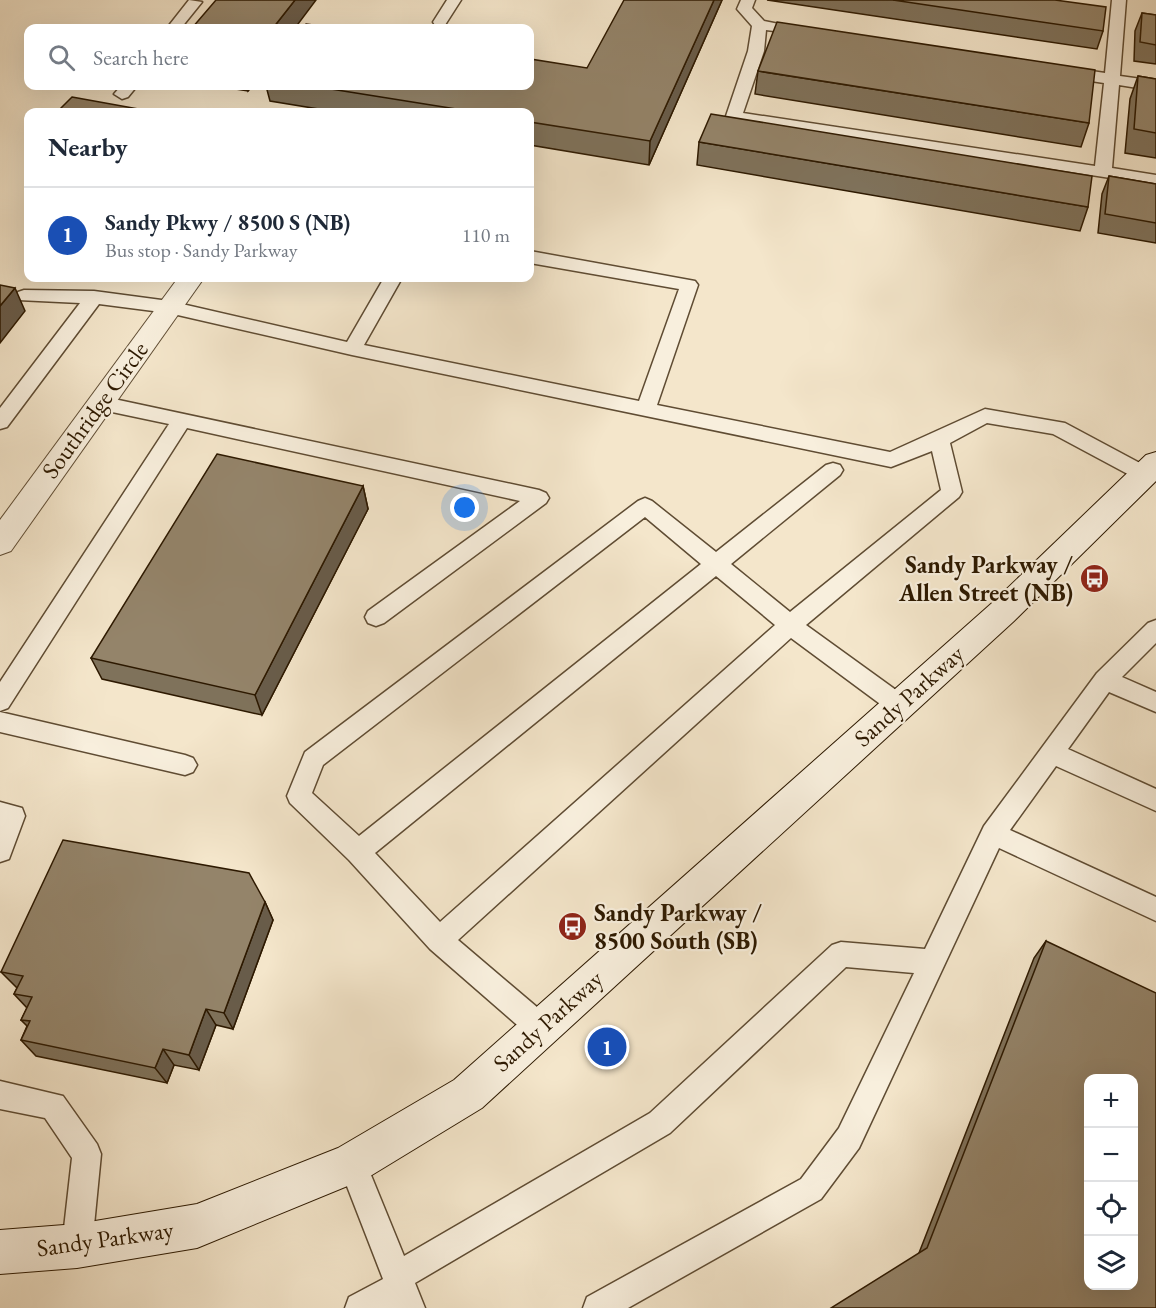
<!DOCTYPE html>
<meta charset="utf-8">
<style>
body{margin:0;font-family:"EB Garamond",serif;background:#f2f2f3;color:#1f2937}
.controls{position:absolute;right:18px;bottom:18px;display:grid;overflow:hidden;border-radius:12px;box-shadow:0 6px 24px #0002}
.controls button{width:54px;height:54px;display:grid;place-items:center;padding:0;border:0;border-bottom:2px solid #e0e1e3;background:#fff;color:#1f2937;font:30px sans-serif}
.you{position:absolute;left:465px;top:508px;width:21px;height:21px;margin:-15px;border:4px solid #fff;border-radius:50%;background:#1a73e8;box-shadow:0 0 0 9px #1a73e833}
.badge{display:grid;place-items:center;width:39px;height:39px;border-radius:50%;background:#d93025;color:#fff;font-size:20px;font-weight:700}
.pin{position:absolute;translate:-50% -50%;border:3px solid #fff;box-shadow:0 2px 6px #0006}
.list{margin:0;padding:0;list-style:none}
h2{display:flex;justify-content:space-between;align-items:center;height:78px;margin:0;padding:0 24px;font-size:26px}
h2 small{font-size:20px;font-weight:400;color:#747a83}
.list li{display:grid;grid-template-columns:39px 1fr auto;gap:18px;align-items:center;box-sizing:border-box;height:96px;padding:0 24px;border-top:2px solid #e0e1e3}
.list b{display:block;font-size:22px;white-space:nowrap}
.list p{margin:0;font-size:20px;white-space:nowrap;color:#747a83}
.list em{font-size:20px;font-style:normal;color:#747a83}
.icon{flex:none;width:33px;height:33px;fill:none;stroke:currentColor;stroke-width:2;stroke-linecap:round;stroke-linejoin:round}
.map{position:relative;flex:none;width:1156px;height:1308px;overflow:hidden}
.search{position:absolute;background:#fff;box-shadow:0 6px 24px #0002;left:24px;top:24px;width:510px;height:66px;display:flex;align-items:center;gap:15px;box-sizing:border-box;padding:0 21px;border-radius:12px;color:#747a83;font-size:22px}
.panel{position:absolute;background:#fff;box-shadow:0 6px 24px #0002;left:24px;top:108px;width:510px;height:174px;border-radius:12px}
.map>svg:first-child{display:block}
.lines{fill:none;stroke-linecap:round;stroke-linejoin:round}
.lane-casing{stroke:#5f4c33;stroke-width:3}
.street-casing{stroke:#5f4c33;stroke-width:2}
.secondary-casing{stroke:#2d1900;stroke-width:2}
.lane{fill:#f8efdd;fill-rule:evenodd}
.street{fill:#f8efdd;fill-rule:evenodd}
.secondary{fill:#f8efdd;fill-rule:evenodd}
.wall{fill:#7f725b;stroke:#2d1900;stroke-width:1.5}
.shaded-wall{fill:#685c4a;stroke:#2d1900;stroke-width:1.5}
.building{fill:#94846a;stroke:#2d1900;stroke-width:1.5;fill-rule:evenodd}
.labels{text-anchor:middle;stroke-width:4.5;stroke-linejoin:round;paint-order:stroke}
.street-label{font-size:24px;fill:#2d1900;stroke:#f8efdd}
.poi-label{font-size:24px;font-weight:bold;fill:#2d1900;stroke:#f8efdd;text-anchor:end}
</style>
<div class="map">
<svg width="1156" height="1308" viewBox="0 0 1156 1308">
<rect width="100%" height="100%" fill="#f4e6cb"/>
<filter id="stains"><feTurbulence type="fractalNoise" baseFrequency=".00333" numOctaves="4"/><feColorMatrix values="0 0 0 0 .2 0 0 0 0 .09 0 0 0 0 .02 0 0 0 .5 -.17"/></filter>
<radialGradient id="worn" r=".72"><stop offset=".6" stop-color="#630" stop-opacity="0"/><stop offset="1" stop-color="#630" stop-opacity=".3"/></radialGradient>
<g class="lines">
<defs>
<path id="lane" d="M189,0L202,2L181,28H167Z
M447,0H461L445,25H435L433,22Z
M741,0H755L752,8L764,21L779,24L781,27L774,31L766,30L764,51L743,113L1095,166L1104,83L1065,77L1057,72L1065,67L1105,73L1112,0H1126L1120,76L1156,81V91L1119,85L1112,168L1156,175V185L728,119L726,116L748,51L752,26L737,9Z
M121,86H137L128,97L122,99L114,94Z
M530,251L695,281L698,285L657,405L890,452L985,409L1065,423L1151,469L1154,474L1151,479L1144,481L1137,479L1053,434L987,423L950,443L962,492L959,497L806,625L907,698L911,705L907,712L899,715L891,712L791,638L458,940L551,1019L555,1028L551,1037L541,1041L531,1037L430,949L349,860L290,803L287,796L305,752L638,501L645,498L652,501L716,552L826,465L833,463L840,465L843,470L840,475L731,564L790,612L941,490L932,451L891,467L352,355L169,313L99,304L7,427L0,429V408L80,303L18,300L15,296L18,292L24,290L94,291L169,301L347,342L384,278H402L364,345L639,401L679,289L530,263ZM645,517L701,564L359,836L312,793L323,765ZM716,576L775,625L440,922L375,853Z
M100,396L539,490L546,493L549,498L546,503L384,623L376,626L368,623L365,617L368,611L520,501L187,428L8,708L0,711V682L169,424L93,408L90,403L93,398Z
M1156,620V643L1122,677L1156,692V712L1109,692L1068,749L1156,789V811L1056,766L1010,830L1156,897V921L999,848L859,1148L821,1199L628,1308H583L587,1297L801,1179L839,1128L914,973L846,967L670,1133L415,1283L425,1308H345L349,1297L383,1279L338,1163L342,1153L352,1149L362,1153L404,1256L650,1113L832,945L841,942L925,949L984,826L1097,673L1148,623Z
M0,712L185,755L193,758L197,765L193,772L185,775L0,732Z
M0,802L22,808L25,816L9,859L0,862Z
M0,1081L63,1096L97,1144L101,1154L92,1246L88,1257L77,1261L66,1257L62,1246L72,1158L45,1118L0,1109Z"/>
<path id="street" d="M178,278H204L11,551L0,555V520Z"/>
<path id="secondary" d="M1156,452V481L1014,621L482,1108L367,1178L197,1248L77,1268L0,1274V1230L77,1224L197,1204L338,1148L454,1080L992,603L1146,455Z"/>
</defs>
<use href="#lane" class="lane-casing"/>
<use href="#street" class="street-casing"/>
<use href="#secondary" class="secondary-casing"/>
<use href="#lane" class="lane"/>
<use href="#street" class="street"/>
<use href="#secondary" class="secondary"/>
</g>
<path class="wall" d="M722,0L649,165L530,145V112H337L270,101L266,86H530L587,68Z
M767,0H1055L1103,31L1097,49Z
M1142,13L1156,15V64L1134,61L1135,31Z
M758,71L1089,123L1081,147L755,94Z
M1138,76L1156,79V158L1125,153L1130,99Z
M216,86H252L248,91Z
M699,142L1088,207L1080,231L697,165Z
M1109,176L1156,184V243L1098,233L1102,194Z
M363,486L368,509L262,715L102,679L91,658Z
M265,902L273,920L233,1029L216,1025L199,1070L174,1065L167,1083L36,1056L21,1040L27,1026L21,1020L27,1008L14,994L17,988L1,972Z
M1046,941L1156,1308L919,1253L1034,958Z"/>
<path class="shaded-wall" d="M295,0H316L295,28H273Z
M714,0H722L649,165L650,141Z
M247,86H252L248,91Z
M15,288L25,311L0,343V306Z
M363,486L368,509L262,715L255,695Z
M265,902L273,920L233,1029L224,1013Z
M206,1009L216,1025L199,1070L189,1055Z
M163,1049L174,1065L167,1083L155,1068Z"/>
<path class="building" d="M216,0H295L273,28H192Z
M624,0H714L650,141L530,122V112H475L312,86H530V59L587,68Z
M893,0H1055L1106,7L1103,31Z
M1142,13L1156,15V45L1140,42Z
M777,22L1095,70L1089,123L758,71Z
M306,24L335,28H303Z
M1138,76L1156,79V133L1134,129Z
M72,97L155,112H57Z
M711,114L1092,176L1088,207L699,142Z
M1109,176L1156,184V223L1105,214Z
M0,285L15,288L0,306Z
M217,454L363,486L255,695L91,658Z
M63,840L249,873L265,902L224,1013L206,1009L189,1055L163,1049L155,1068L21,1040L30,1021L21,1020L32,997L14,994L23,976L1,972Z
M1046,941L1156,993V1308H831L927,1248ZM1089,1078H1134V1286H1089Z"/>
<defs>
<symbol id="bus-disc" viewBox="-11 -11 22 22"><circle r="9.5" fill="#8f2418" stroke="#f8efdd"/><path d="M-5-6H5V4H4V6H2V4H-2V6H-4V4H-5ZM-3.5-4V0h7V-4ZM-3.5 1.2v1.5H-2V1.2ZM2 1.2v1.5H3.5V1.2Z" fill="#fff"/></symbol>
</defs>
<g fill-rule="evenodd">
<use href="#bus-disc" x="1078" y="562" width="33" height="33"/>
<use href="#bus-disc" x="556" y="910" width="33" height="33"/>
</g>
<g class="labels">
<g class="street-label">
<text transform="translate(95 410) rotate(-54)" y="8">Southridge Circle</text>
<text transform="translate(909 696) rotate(-42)" y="8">Sandy Parkway</text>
<text transform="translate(548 1021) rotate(-42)" y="8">Sandy Parkway</text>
<text transform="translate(105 1239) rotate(-8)" y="8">Sandy Parkway</text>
</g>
<g class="poi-label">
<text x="1073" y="573">Sandy Parkway /<tspan x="1073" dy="28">Allen Street (NB)</tspan></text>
<text x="594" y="921" text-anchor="start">Sandy Parkway /<tspan x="594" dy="28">8500 South (SB)</tspan></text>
</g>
</g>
<rect width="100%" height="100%" filter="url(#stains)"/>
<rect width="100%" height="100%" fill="url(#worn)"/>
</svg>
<div class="controls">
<button>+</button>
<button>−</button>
<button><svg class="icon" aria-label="locate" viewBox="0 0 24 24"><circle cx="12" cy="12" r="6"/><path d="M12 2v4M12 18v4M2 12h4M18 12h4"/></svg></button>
<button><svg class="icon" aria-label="layers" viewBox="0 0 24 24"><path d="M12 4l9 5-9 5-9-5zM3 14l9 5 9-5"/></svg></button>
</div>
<div class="you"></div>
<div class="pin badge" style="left:607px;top:1047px;background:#1a4fb4">1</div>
<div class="search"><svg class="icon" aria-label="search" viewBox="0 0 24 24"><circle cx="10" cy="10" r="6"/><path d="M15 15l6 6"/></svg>Search here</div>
<section class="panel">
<h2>Nearby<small></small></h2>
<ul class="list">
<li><span class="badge" style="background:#1a4fb4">1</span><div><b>Sandy Pkwy / 8500 S (NB)</b><p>Bus stop · Sandy Parkway</p></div><em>110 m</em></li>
</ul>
</section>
</div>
